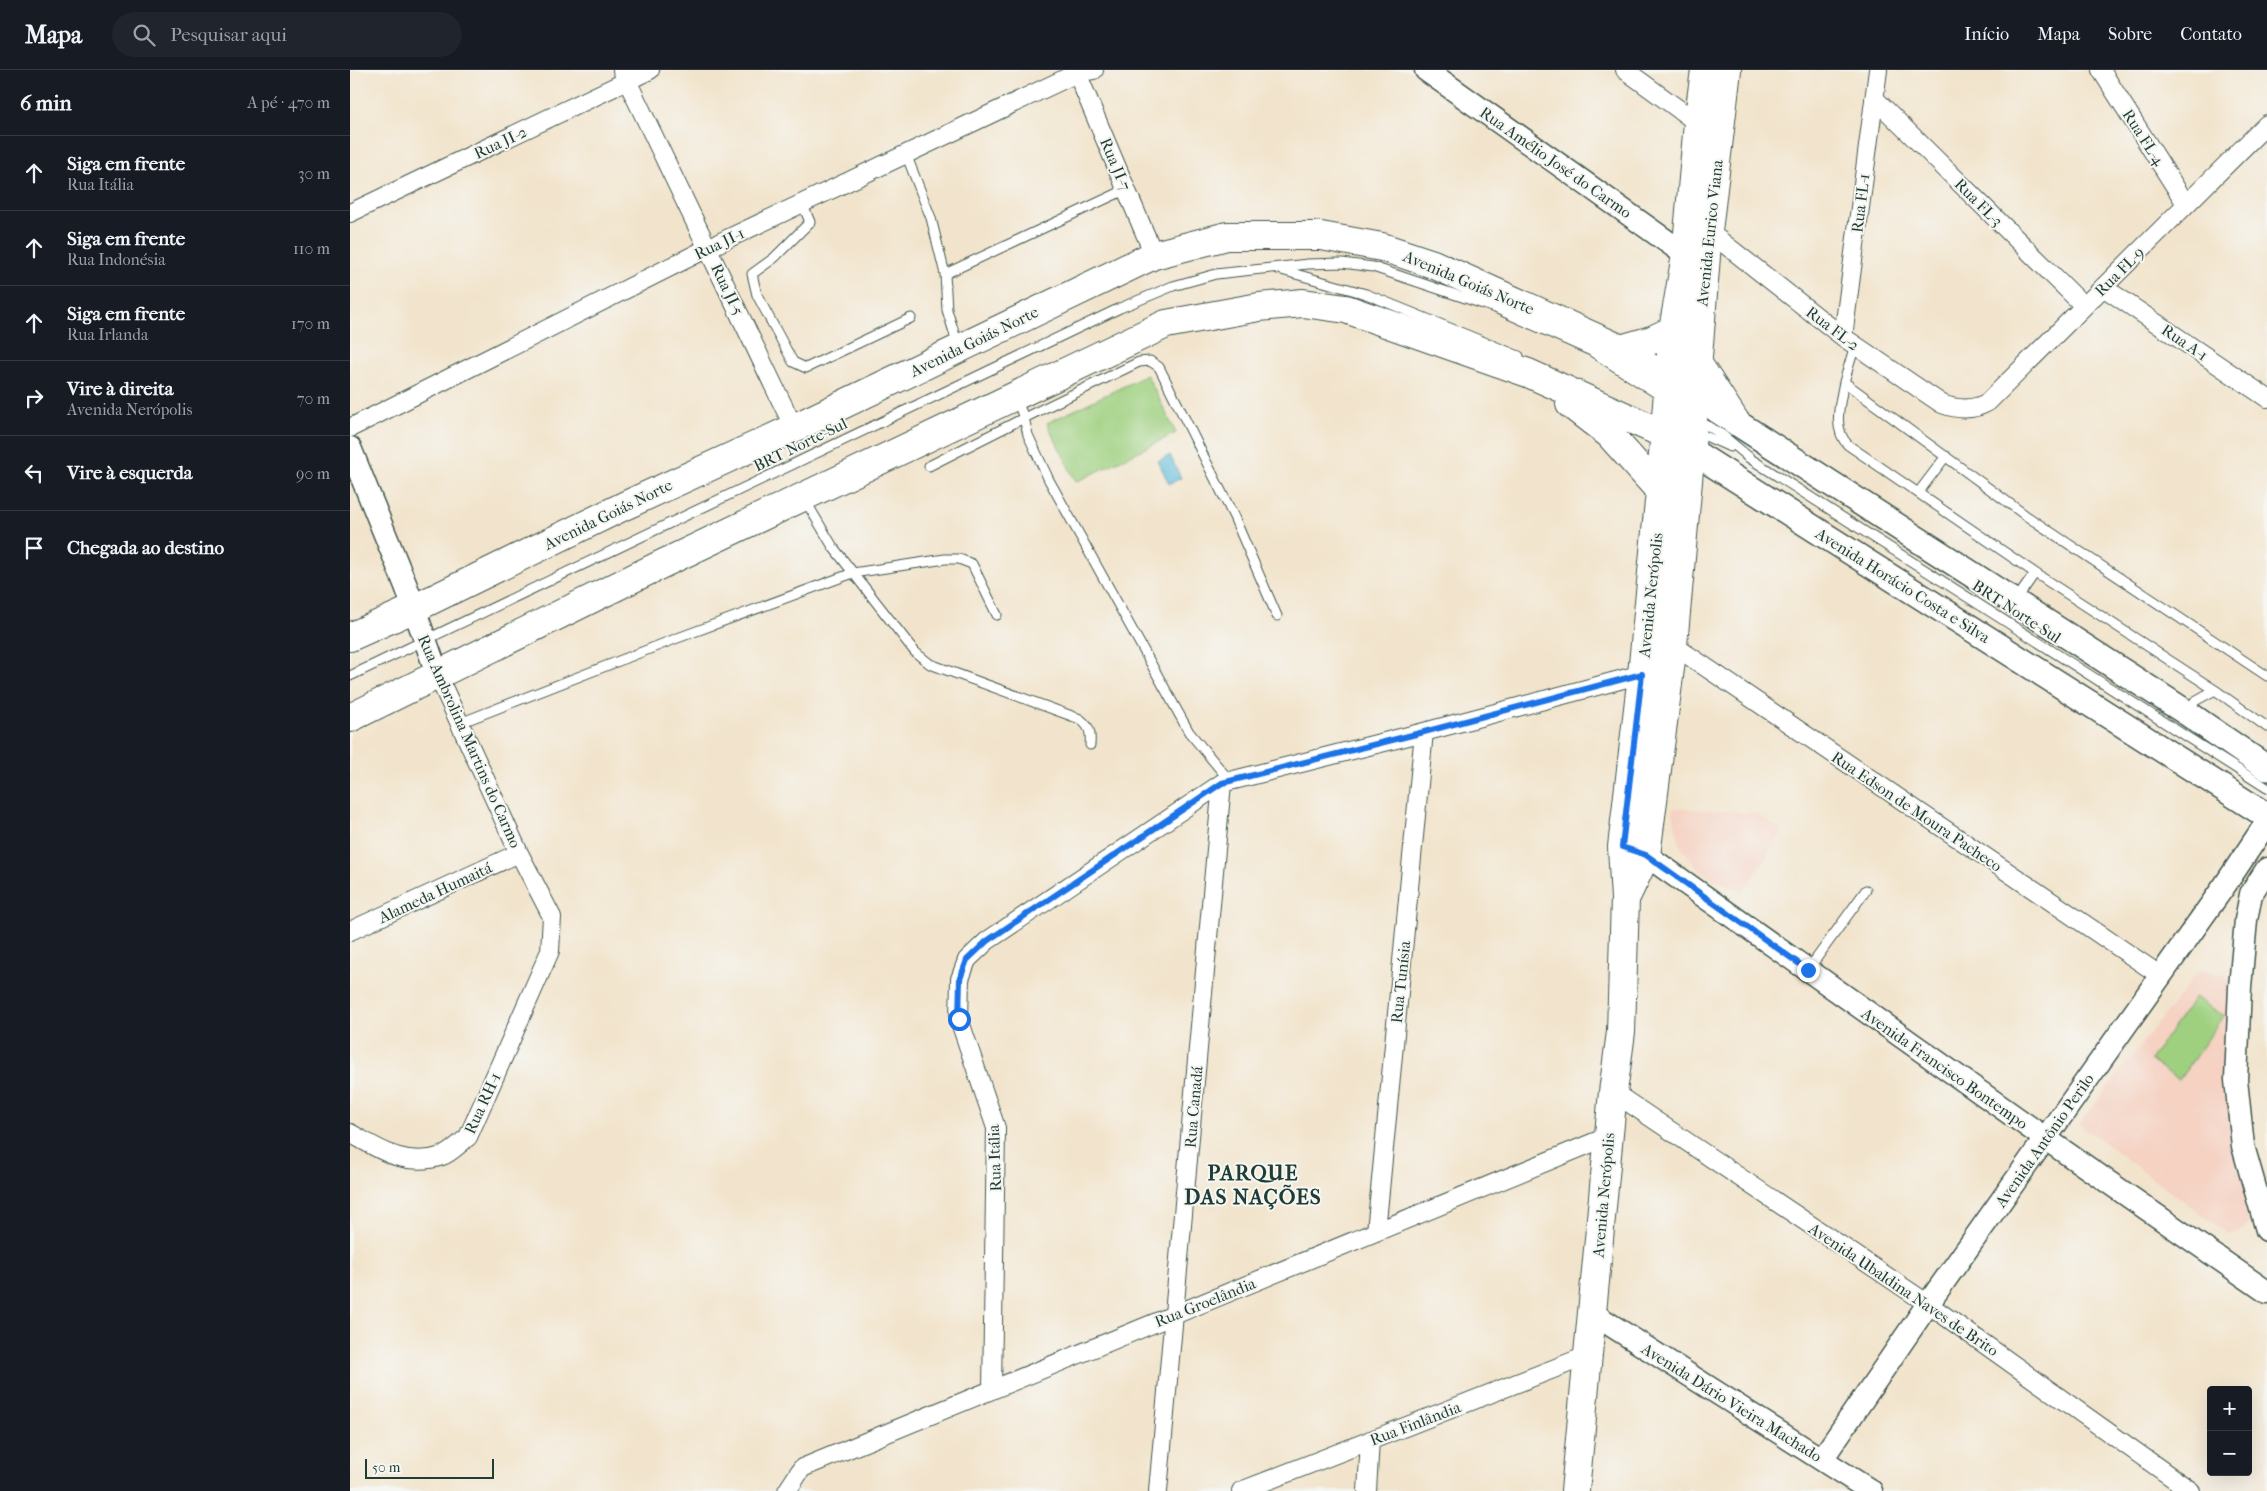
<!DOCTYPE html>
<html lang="pt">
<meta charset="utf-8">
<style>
body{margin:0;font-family:"IM FELL French Canon",serif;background:#20242c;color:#f1f3f6}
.controls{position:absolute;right:15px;bottom:15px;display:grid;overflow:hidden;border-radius:5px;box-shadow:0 5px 20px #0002}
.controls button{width:45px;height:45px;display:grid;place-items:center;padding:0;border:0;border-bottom:1px solid #363941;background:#171b24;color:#f1f3f6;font:25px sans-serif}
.scale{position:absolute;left:15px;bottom:12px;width:129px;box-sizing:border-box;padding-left:5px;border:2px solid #1f3d34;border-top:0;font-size:14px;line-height:18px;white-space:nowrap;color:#1f3d34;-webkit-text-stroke:4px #f6f6f2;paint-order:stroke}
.stop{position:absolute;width:15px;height:15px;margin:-11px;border:4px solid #1a73e8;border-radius:50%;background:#fff}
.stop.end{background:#1a73e8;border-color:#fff;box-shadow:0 1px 5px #0008}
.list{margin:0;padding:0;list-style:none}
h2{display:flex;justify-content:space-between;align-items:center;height:65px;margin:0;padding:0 20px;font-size:21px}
h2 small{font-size:16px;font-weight:400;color:#9ea1a6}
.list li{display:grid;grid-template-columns:32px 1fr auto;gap:15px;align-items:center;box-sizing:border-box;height:75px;padding:0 20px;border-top:1px solid #363941}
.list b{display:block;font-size:19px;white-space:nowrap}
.list p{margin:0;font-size:16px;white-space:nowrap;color:#9ea1a6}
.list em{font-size:16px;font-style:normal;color:#9ea1a6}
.icon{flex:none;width:28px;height:28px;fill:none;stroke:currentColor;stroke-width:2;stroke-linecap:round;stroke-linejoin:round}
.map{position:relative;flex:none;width:1917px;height:1421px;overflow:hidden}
header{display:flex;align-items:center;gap:30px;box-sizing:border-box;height:70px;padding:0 25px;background:#171b24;border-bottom:1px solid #363941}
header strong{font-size:24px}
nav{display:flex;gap:28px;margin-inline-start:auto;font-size:18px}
.search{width:350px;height:45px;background:#20242c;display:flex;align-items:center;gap:12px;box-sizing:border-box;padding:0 18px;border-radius:28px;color:#9ea1a6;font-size:19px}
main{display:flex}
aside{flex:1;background:#171b24}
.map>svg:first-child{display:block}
.built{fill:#f5d2c2}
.green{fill:#9ed07f;stroke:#5e865a}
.water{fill:#5ab9d8;stroke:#3c7b86}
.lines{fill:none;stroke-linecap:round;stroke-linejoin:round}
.service-casing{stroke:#3f564b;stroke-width:11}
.minor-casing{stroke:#3f564b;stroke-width:20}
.tertiary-casing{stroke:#3f564b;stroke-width:25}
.secondary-casing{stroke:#3f564b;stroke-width:28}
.primary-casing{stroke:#3f564b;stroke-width:30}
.service{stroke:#fff;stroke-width:9}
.minor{stroke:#fff;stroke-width:18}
.tertiary{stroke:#fff;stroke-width:22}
.secondary{stroke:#fff;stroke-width:25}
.primary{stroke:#fff;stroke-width:28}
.route{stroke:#1a73e8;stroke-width:6}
.labels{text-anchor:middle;stroke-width:4;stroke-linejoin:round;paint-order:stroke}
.street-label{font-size:16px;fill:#1f3d34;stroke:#f6f6f2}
.district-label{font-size:21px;font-weight:bold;letter-spacing:1px;fill:#1f3d34;stroke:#f6f6f2}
</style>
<header>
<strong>Mapa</strong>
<div class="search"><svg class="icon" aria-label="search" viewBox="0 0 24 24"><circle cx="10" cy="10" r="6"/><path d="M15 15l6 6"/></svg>Pesquisar aqui</div>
<nav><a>Início</a><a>Mapa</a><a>Sobre</a><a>Contato</a></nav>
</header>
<main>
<aside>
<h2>6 min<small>A pé · 470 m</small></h2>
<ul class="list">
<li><svg class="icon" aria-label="ahead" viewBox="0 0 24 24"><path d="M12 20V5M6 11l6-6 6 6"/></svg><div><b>Siga em frente</b><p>Rua Itália</p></div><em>30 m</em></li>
<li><svg class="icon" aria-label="ahead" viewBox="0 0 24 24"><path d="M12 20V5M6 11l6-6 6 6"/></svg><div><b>Siga em frente</b><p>Rua Indonésia</p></div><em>110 m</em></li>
<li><svg class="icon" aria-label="ahead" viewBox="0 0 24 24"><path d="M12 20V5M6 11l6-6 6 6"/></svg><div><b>Siga em frente</b><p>Rua Irlanda</p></div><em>170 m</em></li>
<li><svg class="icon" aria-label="right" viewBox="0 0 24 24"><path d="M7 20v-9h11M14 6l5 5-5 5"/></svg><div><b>Vire à direita</b><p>Avenida Nerópolis</p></div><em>70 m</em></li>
<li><svg class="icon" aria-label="left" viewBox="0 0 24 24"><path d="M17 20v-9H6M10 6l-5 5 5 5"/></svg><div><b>Vire à esquerda</b></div><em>90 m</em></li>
<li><svg class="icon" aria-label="arrive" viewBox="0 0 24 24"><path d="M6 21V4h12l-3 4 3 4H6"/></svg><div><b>Chegada ao destino</b></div></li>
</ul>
</aside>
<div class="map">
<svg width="1917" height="1421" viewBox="0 0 1917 1421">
<rect width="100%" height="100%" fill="#f6f6f2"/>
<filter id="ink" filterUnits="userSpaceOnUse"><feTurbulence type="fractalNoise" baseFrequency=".02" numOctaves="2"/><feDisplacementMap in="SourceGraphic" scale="10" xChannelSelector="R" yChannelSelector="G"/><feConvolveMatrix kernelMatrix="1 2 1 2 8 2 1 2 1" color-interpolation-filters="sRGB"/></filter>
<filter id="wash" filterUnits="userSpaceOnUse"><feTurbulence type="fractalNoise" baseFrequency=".0096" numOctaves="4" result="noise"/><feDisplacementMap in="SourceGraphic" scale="20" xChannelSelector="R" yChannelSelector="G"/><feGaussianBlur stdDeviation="1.12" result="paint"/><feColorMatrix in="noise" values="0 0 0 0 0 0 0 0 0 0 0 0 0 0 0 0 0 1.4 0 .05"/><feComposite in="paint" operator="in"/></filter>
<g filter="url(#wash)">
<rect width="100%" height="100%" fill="#f2e4cc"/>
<path class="built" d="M1322,738L1406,743L1433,761L1393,823L1351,802L1330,776Z
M1850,900L1872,904L1885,912L1899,1154L1887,1163L1878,1164L1729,1054Z"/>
<path class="green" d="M797,305L826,363L726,412L697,353Z
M1845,927L1874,946L1829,1010L1800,990Z"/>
<path class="water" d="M820,385L831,408L819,414L808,391Z"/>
</g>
<g filter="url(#ink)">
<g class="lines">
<defs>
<path id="service" d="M556,84L581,148L595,204L597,240L608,275
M452,133L460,152L424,188L402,204L407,225L443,292L456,298L561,248
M928,199L1016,224L1169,286
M595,204L777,119
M1494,312L1505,275
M1346,349L1371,364L1400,388
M1344,361L1380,377
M1396,386L1917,718
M579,396L674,348L666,329
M1568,423L1596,386
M455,430L483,477L565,582L580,594L730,649C740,657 741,662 740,675
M1666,530L1685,503
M0,606L770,238L823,216L866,204L958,194L992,193L1023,197L1145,238L1241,281L1314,328
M1917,606L1675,445L1494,312C1490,333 1482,359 1498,375L1685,503L1865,620L1917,657
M1837,642L1845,631L1865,620
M110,653L325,569L503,503L595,489H609L622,494L647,545
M880,711L839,662L699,410L678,365L674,348L789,292L800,291L809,297L884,447L927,546
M1458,900L1516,820"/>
<path id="minor" d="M272,0L444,358
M1275,0L1353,57
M1751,0L1836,134
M727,3L804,185
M1524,28L1734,236
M0,143L300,0
M1358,161L1493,267L1592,334C1608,340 1623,341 1638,332L1917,54
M1753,217L1917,328
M1493,267L1528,0
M0,358L358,178L727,3L744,0
M1323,575L1811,906
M0,861L169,783
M1263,1022L1578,1234L1841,1421
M0,1063C30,1080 56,1098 92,1086C101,1083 110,1073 118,1067L200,881L202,847L169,783L88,606
M1026,1162L1074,662
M642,1320L646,1058L609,949L610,909L617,890L637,871L872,713L1074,662L1292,604
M437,1421L452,1398L1259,1066
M808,1421L872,713
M891,1421L1239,1285
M1017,1421L1020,1370"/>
<path id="tertiary" d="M1076,0L1336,185
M0,378L56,516L88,606
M1280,780L1296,785L1696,1069L1917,1222
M1917,799L1901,824L1896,850L1890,917L1886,1010L1893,1076L1917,1160
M1242,1243L1521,1421
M1472,1389L1578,1234L1875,815L1917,752"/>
<path id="secondary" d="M1367,340L1837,643L1917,698
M1326,371L1917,746"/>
<path id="primary" d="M1271,279L1302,270L1323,260
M1346,291L1385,351
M1220,334L1259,364L1310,421
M0,567L63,539L274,436L444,358L804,185L877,166H971L1032,177L1083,194L1271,279L1320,311
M0,648L310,495L816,254L909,237L953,233L996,239L1178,303L1314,364
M1277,825L1296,785L1323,575L1339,400L1358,161L1377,0
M1225,1421L1263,1022L1271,962L1275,829L1272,777L1292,604L1310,421L1323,260L1336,185L1348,53L1355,0"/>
</defs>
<use href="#service" class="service-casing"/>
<use href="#minor" class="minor-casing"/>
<use href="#tertiary" class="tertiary-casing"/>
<use href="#secondary" class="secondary-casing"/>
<use href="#primary" class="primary-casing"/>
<use href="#service" class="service"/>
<use href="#minor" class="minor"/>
<use href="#tertiary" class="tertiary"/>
<use href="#secondary" class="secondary"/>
<use href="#primary" class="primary"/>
</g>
</g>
<g class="lines" filter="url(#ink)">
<path class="route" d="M609,949L610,909L617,890L637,871L872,713L1074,662L1292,604L1272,777L1296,785L1458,900"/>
</g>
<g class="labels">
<g class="street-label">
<text transform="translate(1794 67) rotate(57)" y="6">Rua FL-4</text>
<text transform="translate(150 72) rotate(-25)" y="6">Rua JI-2</text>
<text transform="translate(1206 92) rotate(35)" y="6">Rua Amélio José do Carmo</text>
<text transform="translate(766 94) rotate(67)" y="6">Rua JI-7</text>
<text transform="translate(1629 132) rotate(45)" y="6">Rua FL-3</text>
<text transform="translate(1510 133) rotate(-83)" y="6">Rua FL-1</text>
<text transform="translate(1359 163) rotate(-84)" y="6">Avenida Eurico Viana</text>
<text transform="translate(369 173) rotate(-26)" y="6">Rua JI-1</text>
<text transform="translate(1769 201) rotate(-45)" y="6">Rua FL-9</text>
<text transform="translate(1119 212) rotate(23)" y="6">Avenida Goiás Norte</text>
<text transform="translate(378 219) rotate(64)" y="6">Rua JI-5</text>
<text transform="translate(1483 258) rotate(37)" y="6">Rua FL-2</text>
<text transform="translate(624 271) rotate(-26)" y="6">Avenida Goiás Norte</text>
<text transform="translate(1835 272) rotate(34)" y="6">Rua A-1</text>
<text transform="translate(450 374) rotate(-26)" y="6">BRT Norte-Sul</text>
<text transform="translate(258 444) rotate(-26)" y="6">Avenida Goiás Norte</text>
<text transform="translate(1553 515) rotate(32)" y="6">Avenida Horácio Costa e Silva</text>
<text transform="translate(1300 525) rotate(-84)" y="6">Avenida Nerópolis</text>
<text transform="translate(1667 541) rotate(33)" y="6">BRT Norte-Sul</text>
<text transform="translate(120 671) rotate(66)" y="6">Rua Ambrolina Martins do Carmo</text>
<text transform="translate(1567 741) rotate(34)" y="6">Rua Edson de Moura Pacheco</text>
<text transform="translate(85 822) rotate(-25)" y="6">Alameda Humaitá</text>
<text transform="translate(1050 912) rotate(-84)" y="6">Rua Tunísia</text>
<text transform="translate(1595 998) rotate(35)" y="6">Avenida Francisco Bontempo</text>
<text transform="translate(132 1033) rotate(-65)" y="6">Rua RH-1</text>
<text transform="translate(843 1037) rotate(-85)" y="6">Rua Canadá</text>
<text transform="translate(1694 1070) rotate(-55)" y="6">Avenida Antônio Perilo</text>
<text transform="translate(644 1088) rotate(-92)" y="6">Rua Itália</text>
<text transform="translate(1253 1125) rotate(-85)" y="6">Avenida Nerópolis</text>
<text transform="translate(1554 1219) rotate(34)" y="6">Avenida Ubaldina Naves de Brito</text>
<text transform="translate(855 1232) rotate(-22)" y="6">Rua Groelândia</text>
<text transform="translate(1382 1332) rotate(32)" y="6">Avenida Dário Vieira Machado</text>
<text transform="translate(1065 1353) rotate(-21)" y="6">Rua Finlândia</text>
</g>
<g class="district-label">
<text x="903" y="1110">PARQUE<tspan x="903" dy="24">DAS NAÇÕES</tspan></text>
</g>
</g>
</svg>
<div class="controls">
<button>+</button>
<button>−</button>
</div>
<div class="scale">50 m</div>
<div class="stop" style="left:609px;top:949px"></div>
<div class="stop end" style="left:1458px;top:900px"></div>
</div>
</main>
